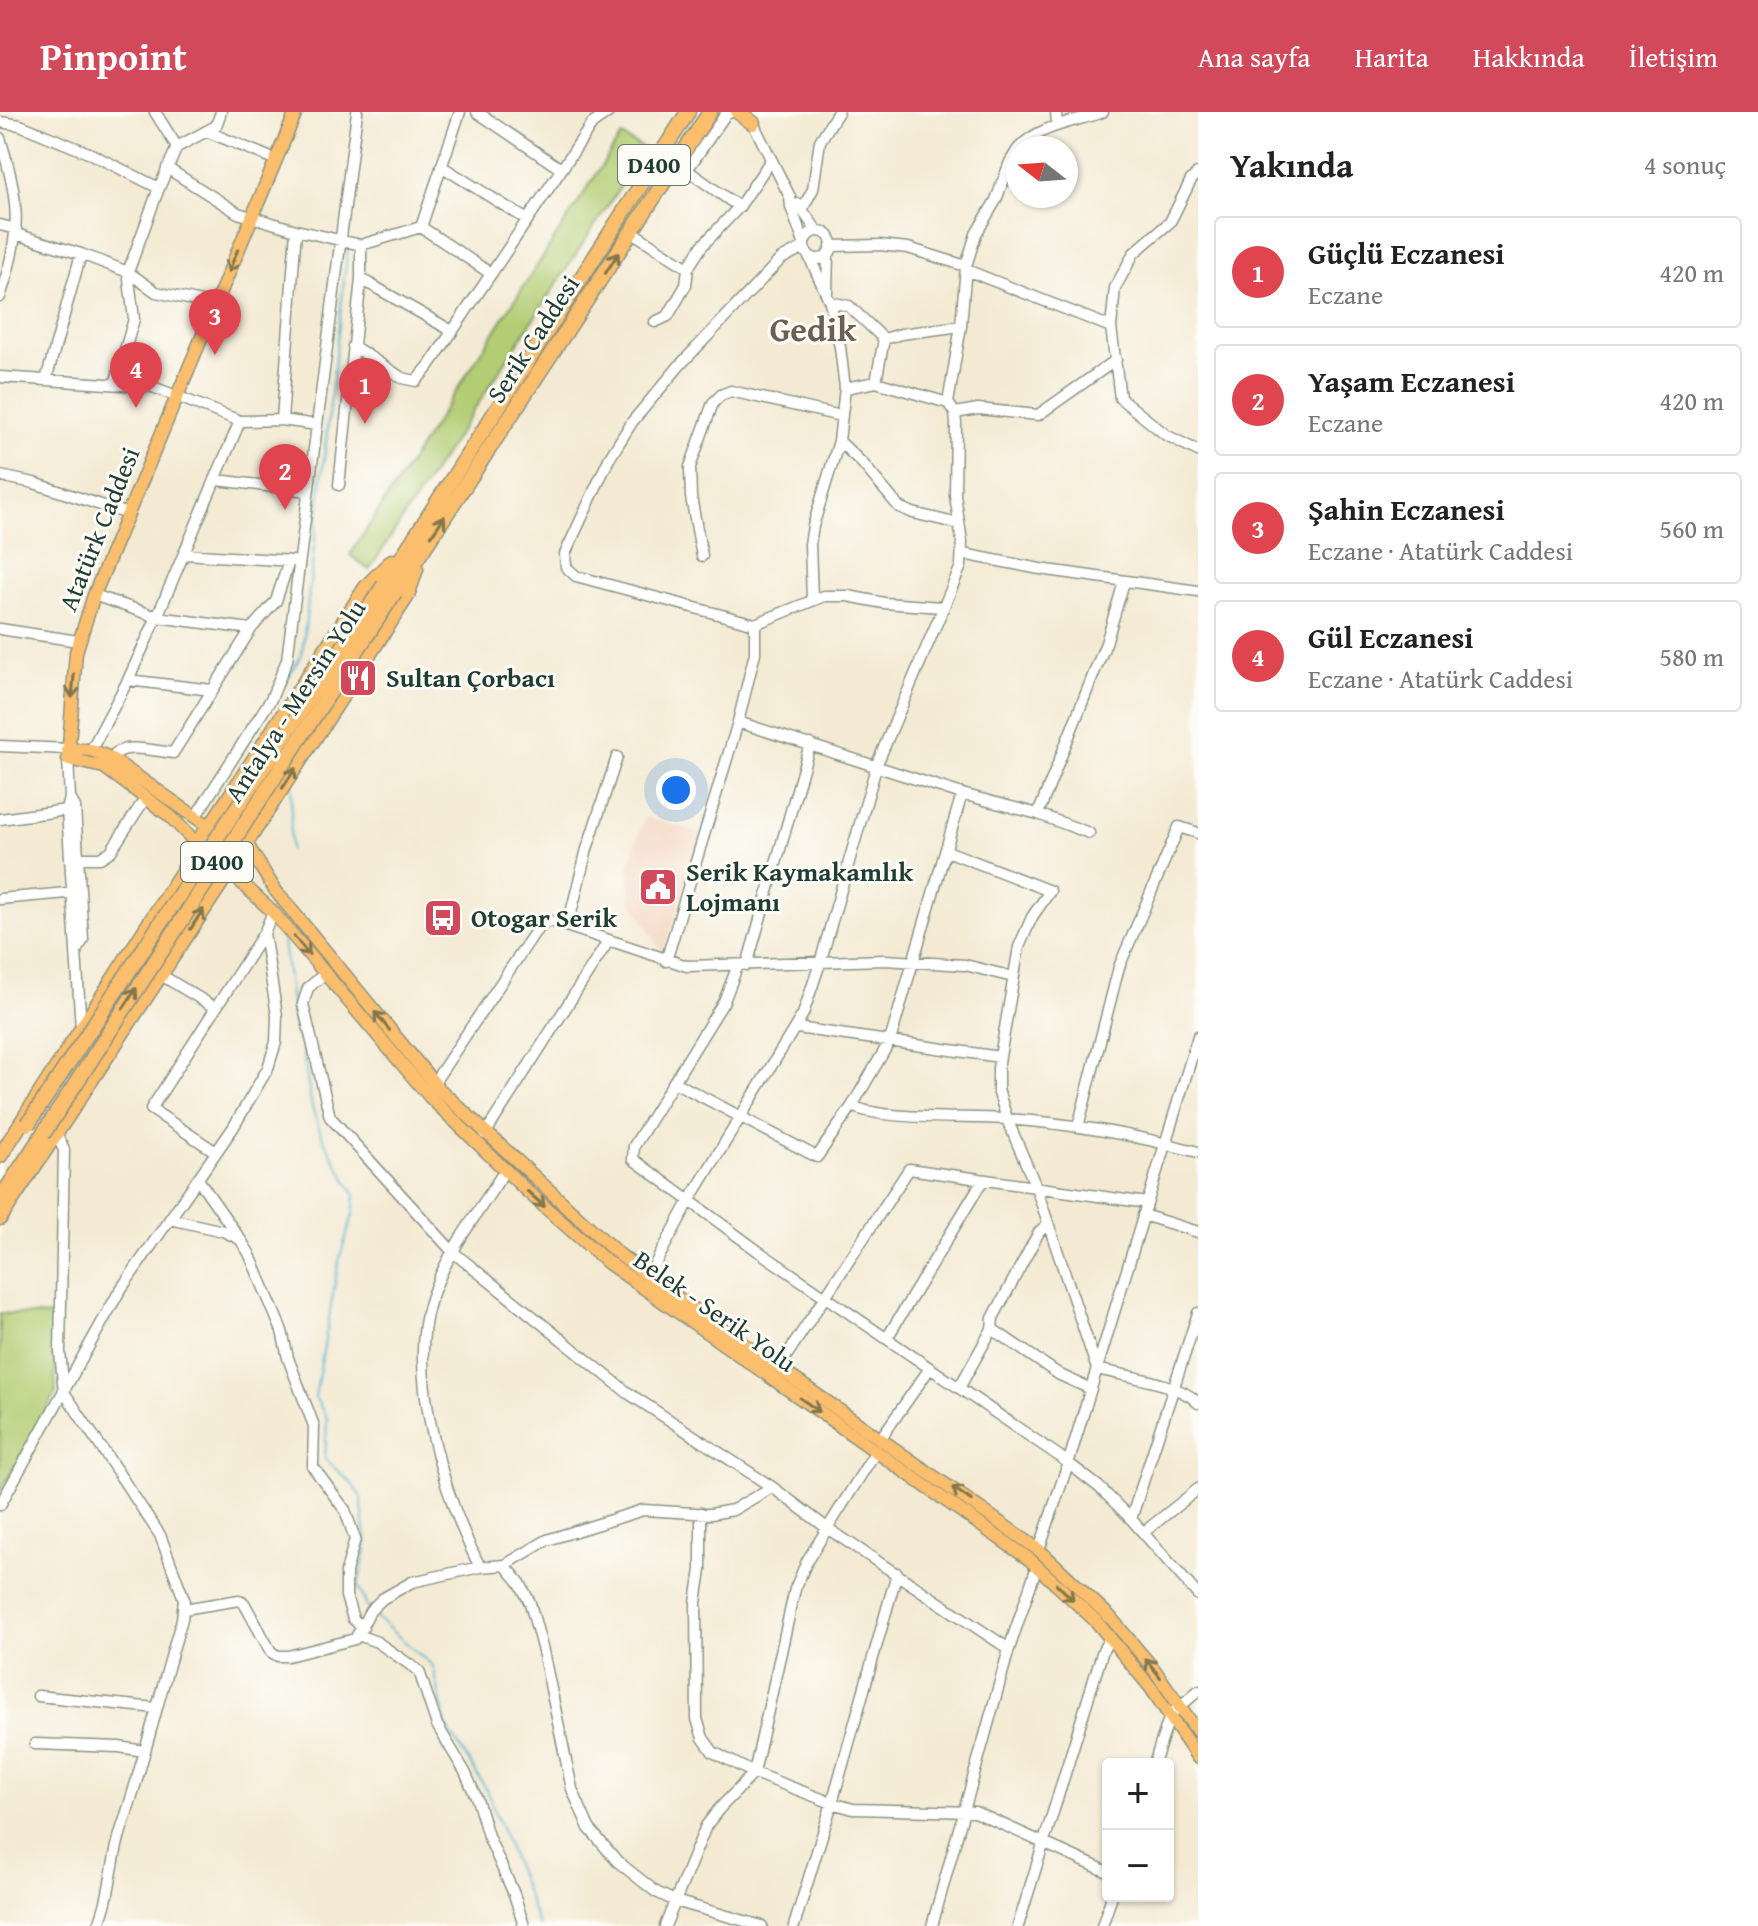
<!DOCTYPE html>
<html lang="tr">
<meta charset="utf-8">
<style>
body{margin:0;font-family:"Gentium Book Plus",serif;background:#f6f6f6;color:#222}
.controls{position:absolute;right:24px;bottom:24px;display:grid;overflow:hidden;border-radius:8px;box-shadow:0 2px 6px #0004}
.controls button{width:72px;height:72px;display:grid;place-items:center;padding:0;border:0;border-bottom:2px solid #e0e0e0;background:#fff;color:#222;font:40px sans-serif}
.compass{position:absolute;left:1006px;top:24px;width:72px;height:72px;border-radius:50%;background:#fff;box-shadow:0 2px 6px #0004;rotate:287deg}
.you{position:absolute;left:676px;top:678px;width:28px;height:28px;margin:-20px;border:6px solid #fff;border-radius:50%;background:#1a73e8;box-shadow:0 0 0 12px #1a73e833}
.badge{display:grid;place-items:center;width:52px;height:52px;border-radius:50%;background:#d1495b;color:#fff;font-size:26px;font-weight:700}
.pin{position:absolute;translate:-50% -66px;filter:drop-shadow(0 2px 4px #0008)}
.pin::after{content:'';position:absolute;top:42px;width:28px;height:24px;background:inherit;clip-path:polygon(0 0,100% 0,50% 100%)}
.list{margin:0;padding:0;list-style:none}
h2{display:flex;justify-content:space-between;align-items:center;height:104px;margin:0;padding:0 32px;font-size:34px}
h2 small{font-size:26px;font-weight:400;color:#767676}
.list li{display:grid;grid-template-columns:52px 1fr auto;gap:24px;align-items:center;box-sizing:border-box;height:112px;margin:0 16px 16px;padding:0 16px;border:2px solid #e0e0e0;border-radius:8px}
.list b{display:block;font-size:30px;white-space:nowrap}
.list p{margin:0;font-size:26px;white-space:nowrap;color:#767676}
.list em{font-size:26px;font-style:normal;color:#767676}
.map{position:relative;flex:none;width:1198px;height:1814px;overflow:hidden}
header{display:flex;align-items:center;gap:48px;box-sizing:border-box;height:112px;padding:0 40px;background:#d1495b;color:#fff}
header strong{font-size:38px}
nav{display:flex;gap:44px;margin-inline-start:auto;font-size:28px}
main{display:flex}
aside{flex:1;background:#fff}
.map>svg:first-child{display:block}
.built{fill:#f3d4bf}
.green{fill:#b2cd73;stroke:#688554;stroke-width:2}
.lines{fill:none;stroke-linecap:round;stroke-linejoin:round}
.stream{stroke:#4fb3ce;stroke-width:2}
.minor-casing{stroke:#8a9484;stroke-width:13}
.major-casing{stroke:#8a9484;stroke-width:15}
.highway-casing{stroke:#8a9484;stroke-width:17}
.minor{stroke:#fff;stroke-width:10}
.major{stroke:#fabe6d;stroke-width:12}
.highway{stroke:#fabe6d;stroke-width:14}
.highway-bridge-casing{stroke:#8a9484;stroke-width:17;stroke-linecap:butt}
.highway-bridge{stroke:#fabe6d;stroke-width:14}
.oneway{stroke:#82774e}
.labels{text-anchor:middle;stroke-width:6;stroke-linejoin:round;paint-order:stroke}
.shield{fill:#fdfcf7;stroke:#62766e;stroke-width:2}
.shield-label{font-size:24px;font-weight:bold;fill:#1f3d34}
.street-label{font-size:26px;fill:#1f3d34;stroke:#fdfcf7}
.poi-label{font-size:26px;font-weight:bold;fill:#1f3d34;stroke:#fdfcf7;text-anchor:start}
.district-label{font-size:34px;font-weight:bold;fill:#696053;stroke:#fdfcf7}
</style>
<header>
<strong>Pinpoint</strong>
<nav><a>Ana sayfa</a><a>Harita</a><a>Hakkında</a><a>İletişim</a></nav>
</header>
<main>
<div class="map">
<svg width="1198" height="1814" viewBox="0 0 1198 1814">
<rect width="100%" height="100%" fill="#fdfcf7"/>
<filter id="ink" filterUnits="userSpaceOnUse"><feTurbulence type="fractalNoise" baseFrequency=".0125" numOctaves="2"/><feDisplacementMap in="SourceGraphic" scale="16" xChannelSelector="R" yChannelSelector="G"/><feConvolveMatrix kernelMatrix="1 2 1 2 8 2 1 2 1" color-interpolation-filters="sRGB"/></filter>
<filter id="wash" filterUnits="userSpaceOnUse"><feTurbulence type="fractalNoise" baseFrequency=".006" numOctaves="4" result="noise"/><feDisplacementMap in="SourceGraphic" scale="32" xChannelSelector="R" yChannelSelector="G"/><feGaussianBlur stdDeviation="1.8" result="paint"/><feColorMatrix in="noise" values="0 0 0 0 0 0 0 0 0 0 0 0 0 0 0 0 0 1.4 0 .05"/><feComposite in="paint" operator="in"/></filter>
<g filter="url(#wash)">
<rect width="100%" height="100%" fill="#f4ead3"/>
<path class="built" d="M645,704L702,723L663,842L631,787L629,752Z"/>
<path class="green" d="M621,24L645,37L369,458L350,443Z
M0,1201L53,1204L56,1281L0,1380Z"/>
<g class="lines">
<path class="stream" d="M349,118L362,0
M277,585L302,542L348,133
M290,738L292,673
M282,821L294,914L302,936L312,996L323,1027L355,1083L353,1103L339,1148L315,1285L327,1306L325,1347L352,1372L361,1385L367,1435L358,1474L368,1497
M372,1502L433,1554L446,1613L486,1677L539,1814"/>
</g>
</g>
<g filter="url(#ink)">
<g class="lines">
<defs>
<path id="minor" d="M155,0L177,35
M477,0L561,57
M1056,0L1057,13
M0,10L20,13L91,42L159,76
M753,11L790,85L791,95L804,131
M206,19L276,48
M0,26C20,92 22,119 0,185
M1019,36C1040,13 1075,10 1103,0
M676,52L687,58L725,3L731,0
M441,54L526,107
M167,56L238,101L296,118L361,133L421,115
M687,58L739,95
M1198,61L1191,68L1170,110L1134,141L1115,176L1111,215L1120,286L1166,323L1198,339
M798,92L817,119
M803,96L813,77L820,29L838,0
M0,113L16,117
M421,115L460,0
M421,115L490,161
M804 133a14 14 0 1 1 28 0a14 14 0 1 1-28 0Z
M632,120L688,156
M16,122L81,142L128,160L156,180L215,193
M831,134L880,133L908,136L966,154L976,122L996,88L1010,50L1018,37
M808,142L830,190L840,235L845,276L839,329L813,414L810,432L812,487
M966,158L1111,215
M361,167L452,219
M827,180L828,141
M830,190L849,194L884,227L901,222L961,214
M655,210L668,204L686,173L688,156L702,134L739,95L771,48
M353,234L402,266L416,269L429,254L592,12L609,0
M0,265L153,275L240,309L282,308L317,313
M46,268L81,142
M876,270L884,227
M115,272L134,207L128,160L159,76L177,35L216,14L221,0
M948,291L961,214L966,154
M955,301L978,297L1038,303L1116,248
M282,308L296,118
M839,329L863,352L899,395L913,401L959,412
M0,364L34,371L128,402
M217,368L308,379
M339,373L361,167V133
M185,442L293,449
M963,442L1040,457L1198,479
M702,444L691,385L690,355L713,291L721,283L731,279L841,304
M94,483L157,505L251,517
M755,512L824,484H848L884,491L942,495
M0,517L78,529
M128,568L212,578
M738,610L962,682L1038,702L1089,721
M0,634L68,637
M91,638L128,568L157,505L240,309
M68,647L70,686L67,698L81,917
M108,649C122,628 151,639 173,641L251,517L276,489L289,449
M70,686L75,695L83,828L76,839
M1038,702L1106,531L1124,470
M196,704L271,587L287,548L357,0
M0,707L67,698
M947,739L1050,779L1032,805L1019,835L998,956V978L1007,1007L1036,1075L1097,1257
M78,746H100L111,739L146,685
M0,787L78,780
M568,813L587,737L617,645
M666,849L738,610L755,541V512L576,464L566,455L565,442L609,347L632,310L680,253L781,147L804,135
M738,853L724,889L634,1034L633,1047L758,1139L1059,1344L1099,1375L1131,1407L1198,1483
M747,853L810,632
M325,861L308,876L303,892L330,1005L453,1140L628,1281L772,1375L827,1416L1009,1537
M161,863L214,895
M797,916L1000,945
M676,971L817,1045L852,994L890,929L962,682
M431,975L535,820L545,811L551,809L687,854L885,848L965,853L1013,865
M852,994C883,1009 967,1004 1005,1007C1070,1011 1135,1023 1198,1040
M1078,1015L1119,855L1179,715L1198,721
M56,1022L64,1038L60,1240L64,1280L160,1423L184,1487L182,1507C161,1577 144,1649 121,1719C111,1750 111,1784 98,1814
M485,1022L609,828
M216,1040L151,997L264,821L273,800
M198,1067L240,1127
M1143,1103L1198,1120
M170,1107L223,1119L240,1127L249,1141L282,1219L288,1246L314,1314L313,1355L345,1398L355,1427L346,1460V1484L353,1507L363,1516
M648,1165L690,1088L803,902L820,851L877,652L961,454L962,430L955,383L956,312L955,301L948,291L876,270L845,276
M992,1217L1060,1263L1091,1277
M887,1226L983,1068
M779,1255L909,1057L1147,1091
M1097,1257C1124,1264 1180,1271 1198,1291
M959,1276L992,1217L993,1206L1039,1120L1048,1112
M881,1326L930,1256
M0,1393L119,1180L233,1016L268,956L276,930L277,904L264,821
M701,1401V1458L696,1490L697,1607L703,1626L713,1640L754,1661L832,1691L853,1697L975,1700L1108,1760
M1131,1407L1198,1201
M1144,1420L1198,1377
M1039,1438L1068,1352L1198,924
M505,1453L520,1471L530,1491L543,1539L572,1677L589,1716L617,1749L656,1780L675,1789L762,1814
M480,1455C445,1387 407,1265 430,1190C445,1142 479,1100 505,1058
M184,1497L239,1488L244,1491L271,1540L278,1544H288L355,1527L370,1499L382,1487L412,1470L480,1455L505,1453L547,1428L643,1398L711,1402L733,1398L772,1375
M358,1523L377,1530L419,1559L437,1613L465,1660L477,1687L488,1724L514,1782L524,1814
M38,1584L156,1596
M35,1632L119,1635L144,1639
M1154,1652L1170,1603L1198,1579
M665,1814L706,1714L719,1697L754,1661L795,1477L807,1449L876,1339
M794,1814L832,1691L897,1461
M932,1814L1009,1537L1037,1454
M1018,1814L1103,1538L1110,1526
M1102,1814L1112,1784"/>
<path id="major" d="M68,637L91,638L110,646L210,715
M246,731L275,778L438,976L616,1140L661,1174L1039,1438L1110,1505L1153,1556L1198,1620
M199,734L170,704L104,655L68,647L76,540L94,483L296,0
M229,759L273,800L430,985L528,1080L607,1150L1029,1447L1096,1509L1151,1576L1198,1646"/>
<path id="highway" d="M738,0L753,11
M384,473L688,0
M395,480L710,0
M199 736a24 24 0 1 1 48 0a24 24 0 1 1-48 0Z
M210,715L367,474L392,449
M246,731L407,484L416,457
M0,1044L199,734
M0,1087L43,1022
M0,1106L229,759"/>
</defs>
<use href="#minor" class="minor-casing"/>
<use href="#major" class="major-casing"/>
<use href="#highway" class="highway-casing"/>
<use href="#minor" class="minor"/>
<use href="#major" class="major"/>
<use href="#highway" class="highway"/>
<defs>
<path id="highway-bridge" d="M28,1012L384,473
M43,1022L395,480"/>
</defs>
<use href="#highway-bridge" class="highway-bridge-casing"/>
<use href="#highway-bridge" class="highway-bridge"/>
</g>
<defs><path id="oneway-shaft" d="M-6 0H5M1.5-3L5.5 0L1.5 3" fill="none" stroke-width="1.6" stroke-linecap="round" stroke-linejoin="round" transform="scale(2)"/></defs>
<g class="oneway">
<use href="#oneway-shaft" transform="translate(233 149) rotate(113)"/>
<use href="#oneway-shaft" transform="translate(612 151) rotate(-57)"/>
<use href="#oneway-shaft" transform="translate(438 414) rotate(-56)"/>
<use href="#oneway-shaft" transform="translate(73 574) rotate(95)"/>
<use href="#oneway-shaft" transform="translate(289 666) rotate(-57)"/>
<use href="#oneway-shaft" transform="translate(197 807) rotate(-57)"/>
<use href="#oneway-shaft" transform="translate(302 834) rotate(50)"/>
<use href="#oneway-shaft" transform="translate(130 886) rotate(-57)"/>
<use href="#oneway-shaft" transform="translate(382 909) rotate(-129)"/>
<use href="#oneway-shaft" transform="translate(536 1087) rotate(42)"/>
<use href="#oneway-shaft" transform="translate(810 1293) rotate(35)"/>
<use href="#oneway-shaft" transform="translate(962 1382) rotate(-145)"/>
<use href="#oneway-shaft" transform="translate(1065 1480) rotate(43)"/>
<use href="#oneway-shaft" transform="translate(1153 1556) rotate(-128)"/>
</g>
</g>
<defs>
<symbol id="restaurant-square" viewBox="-11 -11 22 22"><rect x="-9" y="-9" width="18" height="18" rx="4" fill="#d1495b" stroke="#fdfcf7"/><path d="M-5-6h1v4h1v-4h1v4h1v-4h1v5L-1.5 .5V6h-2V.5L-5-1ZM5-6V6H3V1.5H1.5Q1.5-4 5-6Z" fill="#fff"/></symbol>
<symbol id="civic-square" viewBox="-11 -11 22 22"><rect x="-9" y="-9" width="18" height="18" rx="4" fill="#d1495b" stroke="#fdfcf7"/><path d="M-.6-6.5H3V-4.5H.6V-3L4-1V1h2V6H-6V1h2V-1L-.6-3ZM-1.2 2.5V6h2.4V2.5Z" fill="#fff"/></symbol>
<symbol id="bus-square" viewBox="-11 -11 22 22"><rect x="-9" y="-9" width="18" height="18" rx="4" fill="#d1495b" stroke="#fdfcf7"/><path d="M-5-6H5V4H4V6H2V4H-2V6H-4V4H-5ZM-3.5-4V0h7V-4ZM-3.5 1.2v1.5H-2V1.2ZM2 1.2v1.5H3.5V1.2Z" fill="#fff"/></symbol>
</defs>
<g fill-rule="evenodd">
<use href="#restaurant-square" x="336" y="544" width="44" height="44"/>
<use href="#civic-square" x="636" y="753" width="44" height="44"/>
<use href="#bus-square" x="421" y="784" width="44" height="44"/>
</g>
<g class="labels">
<g class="shield">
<rect x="618" y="33" width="72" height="40" rx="6"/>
<rect x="181" y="730" width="72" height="40" rx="6"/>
</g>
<g class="shield-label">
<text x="654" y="61">D400</text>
<text x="217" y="758">D400</text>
</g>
<g class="street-label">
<text transform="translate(533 227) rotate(-57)" y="9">Serik Caddesi</text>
<text transform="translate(99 417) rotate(-68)" y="9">Atatürk Caddesi</text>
<text transform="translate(295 589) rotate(-57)" y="9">Antalya - Mersin Yolu</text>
<text transform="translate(715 1199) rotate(35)" y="9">Belek - Serik Yolu</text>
</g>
<g class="poi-label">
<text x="386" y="575">Sultan Çorbacı</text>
<text x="686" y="769">Serik Kaymakamlık<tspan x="686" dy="30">Lojmanı</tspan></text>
<text x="471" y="815">Otogar Serik</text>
</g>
<g class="district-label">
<text x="813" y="229">Gedik</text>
</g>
</g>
</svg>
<div class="controls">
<button>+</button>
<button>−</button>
</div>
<svg class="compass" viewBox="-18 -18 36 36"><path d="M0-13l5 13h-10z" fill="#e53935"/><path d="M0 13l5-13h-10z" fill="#767676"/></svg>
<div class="you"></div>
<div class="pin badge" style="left:365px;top:312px;background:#e0444e">1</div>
<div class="pin badge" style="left:285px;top:398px;background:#e0444e">2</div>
<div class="pin badge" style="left:215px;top:243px;background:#e0444e">3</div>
<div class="pin badge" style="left:136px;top:296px;background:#e0444e">4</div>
</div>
<aside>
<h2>Yakında<small>4 sonuç</small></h2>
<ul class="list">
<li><span class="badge" style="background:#e0444e">1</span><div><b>Güçlü Eczanesi</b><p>Eczane</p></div><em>420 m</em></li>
<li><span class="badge" style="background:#e0444e">2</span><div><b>Yaşam Eczanesi</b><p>Eczane</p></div><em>420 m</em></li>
<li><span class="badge" style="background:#e0444e">3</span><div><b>Şahin Eczanesi</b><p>Eczane · Atatürk Caddesi</p></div><em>560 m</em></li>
<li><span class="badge" style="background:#e0444e">4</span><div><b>Gül Eczanesi</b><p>Eczane · Atatürk Caddesi</p></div><em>580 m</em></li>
</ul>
</aside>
</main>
